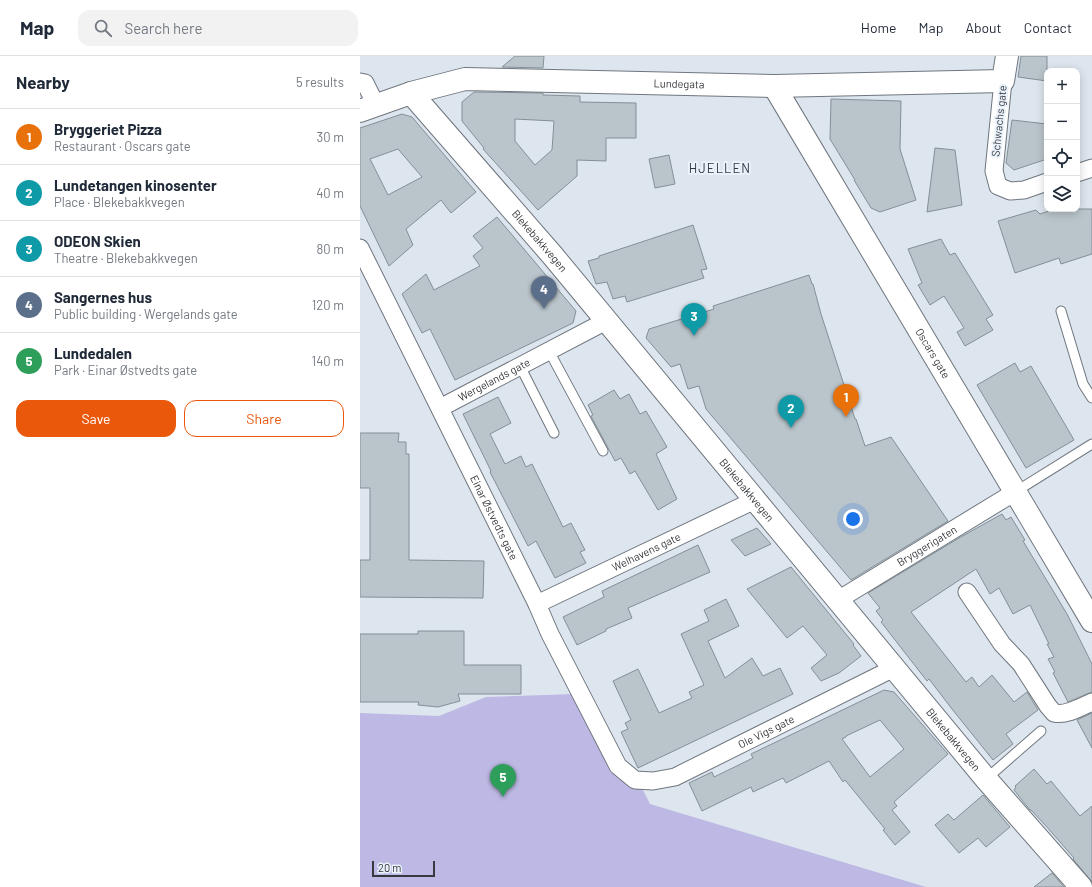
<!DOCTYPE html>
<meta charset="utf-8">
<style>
body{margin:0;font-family:Barlow,sans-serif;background:#f2f2f3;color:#1f2937}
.controls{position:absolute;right:12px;top:12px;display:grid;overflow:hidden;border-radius:8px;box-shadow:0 2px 10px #0003}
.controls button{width:36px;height:36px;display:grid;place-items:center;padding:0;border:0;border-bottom:1px solid #e0e1e3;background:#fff;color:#1f2937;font:20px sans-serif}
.scale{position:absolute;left:12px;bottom:10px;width:63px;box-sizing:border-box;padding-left:4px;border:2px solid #36393d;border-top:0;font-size:11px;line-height:14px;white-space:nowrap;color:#36393d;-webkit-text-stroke:3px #eaf2fc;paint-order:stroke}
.you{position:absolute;left:493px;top:463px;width:14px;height:14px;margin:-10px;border:3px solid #fff;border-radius:50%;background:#1a73e8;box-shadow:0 0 0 6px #1a73e833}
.badge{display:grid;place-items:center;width:26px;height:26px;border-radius:50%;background:#ea580c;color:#fff;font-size:13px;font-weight:700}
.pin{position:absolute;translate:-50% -33px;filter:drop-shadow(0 1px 2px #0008)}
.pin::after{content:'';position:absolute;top:21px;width:14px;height:12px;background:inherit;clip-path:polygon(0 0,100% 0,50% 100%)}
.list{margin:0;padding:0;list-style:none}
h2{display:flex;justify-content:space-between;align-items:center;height:52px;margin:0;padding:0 16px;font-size:17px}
h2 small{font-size:13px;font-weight:400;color:#747a83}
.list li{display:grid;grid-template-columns:26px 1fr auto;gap:12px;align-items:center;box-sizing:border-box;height:56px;padding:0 16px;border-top:1px solid #e0e1e3}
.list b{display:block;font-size:15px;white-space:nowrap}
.list p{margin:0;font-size:13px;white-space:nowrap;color:#747a83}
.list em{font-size:13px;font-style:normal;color:#747a83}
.actions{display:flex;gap:8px;padding:12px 16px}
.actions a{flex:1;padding:9px 0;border:1px solid #ea580c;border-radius:12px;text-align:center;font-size:14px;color:#ea580c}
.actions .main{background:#ea580c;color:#fff}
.icon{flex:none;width:22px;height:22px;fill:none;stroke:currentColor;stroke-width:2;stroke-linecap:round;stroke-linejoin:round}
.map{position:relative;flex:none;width:732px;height:831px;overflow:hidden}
header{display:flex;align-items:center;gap:24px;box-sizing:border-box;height:56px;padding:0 20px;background:#fff;border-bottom:1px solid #e0e1e3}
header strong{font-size:19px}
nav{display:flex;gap:22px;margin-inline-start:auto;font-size:14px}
.search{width:280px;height:36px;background:#f2f2f3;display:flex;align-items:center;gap:10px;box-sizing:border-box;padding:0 14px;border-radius:12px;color:#747a83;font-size:15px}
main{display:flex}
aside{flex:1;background:#fff}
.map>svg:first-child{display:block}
.green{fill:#bdb9e4}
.building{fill:#b9c4cb;stroke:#858f96;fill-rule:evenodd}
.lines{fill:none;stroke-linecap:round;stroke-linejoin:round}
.lane-casing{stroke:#6f767e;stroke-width:11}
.street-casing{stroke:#6f767e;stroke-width:19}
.secondary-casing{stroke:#6f767e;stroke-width:24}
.lane{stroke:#fff;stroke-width:9}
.street{stroke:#fff;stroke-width:17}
.secondary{stroke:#fff;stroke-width:22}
.labels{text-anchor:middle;stroke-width:4;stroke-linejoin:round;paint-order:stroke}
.street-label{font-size:11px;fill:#36393d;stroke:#eaf2fc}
.quarter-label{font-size:13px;letter-spacing:1px;fill:#36393d;stroke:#eaf2fc}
</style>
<header>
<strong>Map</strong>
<div class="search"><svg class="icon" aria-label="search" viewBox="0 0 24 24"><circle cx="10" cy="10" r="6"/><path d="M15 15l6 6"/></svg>Search here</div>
<nav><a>Home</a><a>Map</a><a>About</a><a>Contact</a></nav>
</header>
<main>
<aside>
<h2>Nearby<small>5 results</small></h2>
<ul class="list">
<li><span class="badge" style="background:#e8710a">1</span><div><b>Bryggeriet Pizza</b><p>Restaurant · Oscars gate</p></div><em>30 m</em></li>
<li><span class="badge" style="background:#0f9aa8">2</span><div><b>Lundetangen kinosenter</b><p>Place · Blekebakkvegen</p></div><em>40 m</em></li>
<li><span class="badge" style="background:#0f9aa8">3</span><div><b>ODEON Skien</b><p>Theatre · Blekebakkvegen</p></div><em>80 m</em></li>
<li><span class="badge" style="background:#5c6f8a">4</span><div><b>Sangernes hus</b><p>Public building · Wergelands gate</p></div><em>120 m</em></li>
<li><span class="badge" style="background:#2e9e5b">5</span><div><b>Lundedalen</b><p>Park · Einar Østvedts gate</p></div><em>140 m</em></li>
</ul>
<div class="actions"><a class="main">Save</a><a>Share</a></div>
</aside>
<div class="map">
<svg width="732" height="831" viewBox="0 0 732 831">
<rect width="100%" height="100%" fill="#dde5ee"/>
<path class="green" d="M214,638L259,722L283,734L290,748L566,831H0V657L79,660L126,641Z"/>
<path class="building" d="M155,0H184L183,12L142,11Z
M661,0H687V25L658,21Z
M114,36L183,37V39L220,40V46L276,47V82H246V105L217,104V120L178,154L123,93L124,92L102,65V46ZM155,63L194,65L192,94L175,109L155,85Z
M471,43L541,45L540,93L556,144L520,156L511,152L494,124H495L470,83Z
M42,58L52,61L116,136L91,157L81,144L46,173L53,189L29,210L0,150V72ZM38,93L62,121L28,139L10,103Z
M652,64L687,68V103L654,114L646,107Z
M575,92L595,94L602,149L567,156Z
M309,99L315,128L295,132L289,103Z
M695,153H732V198L701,208L699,202L655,217L638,165L676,154L680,158Z
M137,161L216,255L213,267L95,324L70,273L62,277L42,238L66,218L74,234L120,210L113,200L123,192L113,180Z
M333,169L347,213L341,214L344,222L267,246L265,240L253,243L247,226L236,228L228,205L239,202V200Z
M581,183L590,199L595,197L633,259L626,263L633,274L605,290L597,276L604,272L584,240L570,249L558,229L562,227L548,193Z
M449,219L452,228H453L461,258L495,363H496L505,390L531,381L588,465L491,524L346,353L339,330L328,333L320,308L311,311L286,282L289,273L354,253L353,250Z
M655,307L660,316L671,310L714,384L666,412L617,329Z
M254,334L260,343L269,338L280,358L286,355L307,391L296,398L317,443L298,454L275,415L270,418L261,402L255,405L231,360L233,359L228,349Z
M138,341L151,367L130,378L145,408L161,400L166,411L172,408L203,471L211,467L225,494L220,496L226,507L195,522L176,485L168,490L130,416L131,415L103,358Z
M0,377H39L38,386H46V398H49V504L124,505L123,542L0,541V504H10V432H0Z
M642,458L646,464L651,461L665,484L663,485L707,558L732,608V636L708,646L693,617L695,616L688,603L694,601L687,588H689L670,549L653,558L639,532L630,538L616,513L551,556L606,626L612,621L619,631L632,619L654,646L667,636L678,654L646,678L653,688L633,704L592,653L569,623L567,625L521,566L523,564L516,555L520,552L508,537L599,482Z
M397,472L411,488L385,500L371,484Z
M338,489L350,516L268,552L272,562L246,573V575L217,589L203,561L244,541L242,535Z
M431,511L494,588L493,589L501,600L479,617L461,625L451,612L467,599L443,570L427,582L387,533Z
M366,543L379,570L348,585L365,622L392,602L403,620L420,612L433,638L278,712L261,676L268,673L265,667L271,664L253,625L278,613L299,657L332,642L329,636L344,629L321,578L349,565L344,554Z
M58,575H104V609H161V638H98L100,645L78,651L58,649L59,646H0V578H58Z
M524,634L534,636L588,698L534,746L537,750L532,754L550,776L535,789L523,774L525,773L485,724L483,726L469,705L426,727L423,722L393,736L391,731L342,755L329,727L352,716L354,721L393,702L391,698ZM520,664L544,693L510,721L482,683L486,681V680Z
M732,657V692L717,664Z
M674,713L687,728L691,725L720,760L732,750V826L713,803L714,802L686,770L671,754H670L654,734L656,731L655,730Z
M623,739L650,771L626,791L618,782L599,797L575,769L588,758L594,764Z
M692,817L704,831H674Z"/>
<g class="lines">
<defs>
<path id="lane" d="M701,255L723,328L732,342
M189,295L243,395
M160,310L194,377
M655,436L732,388
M626,723L681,675"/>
<g id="street">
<path d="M643,25L634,115L638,130L650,135L664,134L687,126"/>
<path d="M0,26L5,27L16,49"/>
<path d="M717,117L732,112"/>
<path id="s1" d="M0,192L177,548L190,578L258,710L275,724L293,725L315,721L534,612"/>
<path id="s2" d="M80,352L246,265"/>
<path d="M607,536L642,588L661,608L688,650L694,657C706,660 721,651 732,646"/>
<path id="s3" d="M478,544L655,436"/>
<path id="s4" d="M177,548L395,444"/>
</g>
<g id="secondary">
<path id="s5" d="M414,30L732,565"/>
<path id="s6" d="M51,37L193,200L626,723L721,831"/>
<path id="s7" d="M0,55L51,37L105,23L414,30L643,25L647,0"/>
</g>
</defs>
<use href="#lane" class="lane-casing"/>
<use href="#street" class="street-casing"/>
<use href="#secondary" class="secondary-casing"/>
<use href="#lane" class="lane"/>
<use href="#street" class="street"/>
<use href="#secondary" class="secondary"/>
</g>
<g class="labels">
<g class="street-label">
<text dy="4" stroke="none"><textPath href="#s7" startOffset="324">Lundegata</textPath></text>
<text transform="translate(639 65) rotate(-84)" y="4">Schwachs gate</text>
<text dy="4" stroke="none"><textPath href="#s6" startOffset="196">Blekebakkvegen</textPath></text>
<text dy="4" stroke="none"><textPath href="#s5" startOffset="311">Oscars gate</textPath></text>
<text dy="4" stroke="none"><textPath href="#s2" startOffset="61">Wergelands gate</textPath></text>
<text dy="4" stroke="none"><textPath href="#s6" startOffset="520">Blekebakkvegen</textPath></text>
<text dy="4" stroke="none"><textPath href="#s1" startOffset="301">Einar Østvedts gate</textPath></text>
<text dy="4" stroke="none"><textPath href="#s3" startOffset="104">Bryggerigaten</textPath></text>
<text dy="4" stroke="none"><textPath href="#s4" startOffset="121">Welhavens gate</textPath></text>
<text dy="4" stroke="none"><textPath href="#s1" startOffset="743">Ole Vigs gate</textPath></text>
<text dy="4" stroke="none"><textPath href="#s6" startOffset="844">Blekebakkvegen</textPath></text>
</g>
<g class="quarter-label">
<text x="360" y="117">HJELLEN</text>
</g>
</g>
</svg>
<div class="controls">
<button>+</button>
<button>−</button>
<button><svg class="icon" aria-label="locate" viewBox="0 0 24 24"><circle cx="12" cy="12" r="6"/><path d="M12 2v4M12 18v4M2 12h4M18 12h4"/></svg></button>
<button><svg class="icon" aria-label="layers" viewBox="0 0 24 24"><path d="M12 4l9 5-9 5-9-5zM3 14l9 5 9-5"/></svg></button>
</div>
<div class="scale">20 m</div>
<div class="you"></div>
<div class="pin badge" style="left:486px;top:361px;background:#e8710a">1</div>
<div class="pin badge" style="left:431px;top:372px;background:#0f9aa8">2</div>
<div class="pin badge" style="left:334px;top:280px;background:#0f9aa8">3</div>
<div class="pin badge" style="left:184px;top:253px;background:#5c6f8a">4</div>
<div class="pin badge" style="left:143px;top:741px;background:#2e9e5b">5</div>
</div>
</main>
